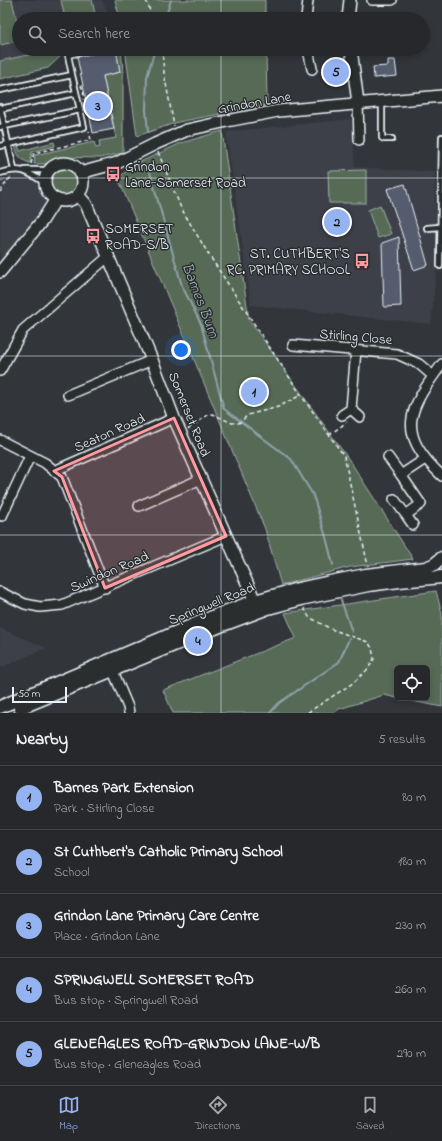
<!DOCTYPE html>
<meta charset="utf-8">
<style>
body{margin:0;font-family:"Indie Flower",sans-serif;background:#2e3034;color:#f1f3f6}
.controls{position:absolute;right:12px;bottom:12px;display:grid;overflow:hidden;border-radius:6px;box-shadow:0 2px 6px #0003}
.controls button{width:36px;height:36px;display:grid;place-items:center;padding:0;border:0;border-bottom:1px solid #424448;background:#26282c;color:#f1f3f6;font:20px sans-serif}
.scale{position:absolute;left:12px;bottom:10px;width:55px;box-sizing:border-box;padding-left:4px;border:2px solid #e8f1f8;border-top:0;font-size:11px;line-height:14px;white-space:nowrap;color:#e8f1f8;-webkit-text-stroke:3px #2a2d2e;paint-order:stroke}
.you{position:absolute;left:181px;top:350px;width:14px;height:14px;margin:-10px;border:3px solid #fff;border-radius:50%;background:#1a73e8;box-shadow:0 0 0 6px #1a73e833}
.badge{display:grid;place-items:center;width:26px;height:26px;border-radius:50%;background:#95b2f1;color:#111;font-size:13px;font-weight:700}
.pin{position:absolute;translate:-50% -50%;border:2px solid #fff;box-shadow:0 1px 4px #0006}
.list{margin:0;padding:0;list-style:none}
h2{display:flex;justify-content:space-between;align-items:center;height:52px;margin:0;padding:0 16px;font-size:17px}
h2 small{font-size:13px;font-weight:400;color:#a4a6a9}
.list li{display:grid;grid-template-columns:26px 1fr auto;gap:12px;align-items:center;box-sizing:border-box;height:64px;padding:0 16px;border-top:1px solid #424448}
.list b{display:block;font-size:15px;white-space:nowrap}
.list p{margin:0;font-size:13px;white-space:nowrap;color:#a4a6a9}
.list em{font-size:13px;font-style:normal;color:#a4a6a9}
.icon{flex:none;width:22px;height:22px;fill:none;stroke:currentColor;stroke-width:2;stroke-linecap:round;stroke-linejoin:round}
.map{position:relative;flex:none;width:442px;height:713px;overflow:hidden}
.search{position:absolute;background:#26282c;box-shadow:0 2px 6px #0003;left:12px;right:12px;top:12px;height:44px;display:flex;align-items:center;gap:10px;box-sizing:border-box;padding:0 14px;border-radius:22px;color:#a4a6a9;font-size:15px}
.sheet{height:372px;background:#26282c}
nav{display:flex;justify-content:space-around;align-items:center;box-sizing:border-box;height:56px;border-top:1px solid #424448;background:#26282c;font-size:11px;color:#a4a6a9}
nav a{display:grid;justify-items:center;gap:2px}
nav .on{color:#95b2f1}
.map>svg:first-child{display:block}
.built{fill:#3c414a}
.green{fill:#566b56;stroke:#9faea7}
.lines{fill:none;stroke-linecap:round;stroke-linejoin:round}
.stream{stroke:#90a1ab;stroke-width:2}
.building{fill:#545c6d;stroke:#e8f1f8}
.service-casing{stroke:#e8f1f8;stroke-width:8}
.minor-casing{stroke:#e8f1f8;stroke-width:12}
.tertiary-casing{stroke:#e8f1f8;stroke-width:14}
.secondary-casing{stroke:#e8f1f8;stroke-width:15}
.path{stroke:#e8f1f8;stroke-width:1.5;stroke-dasharray:4 3;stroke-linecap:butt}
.service{stroke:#2a2d2e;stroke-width:4.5}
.minor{stroke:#2a2d2e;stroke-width:9}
.tertiary{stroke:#2a2d2e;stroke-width:11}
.secondary{stroke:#2a2d2e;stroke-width:12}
.marked{fill:#ff9aa2;fill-opacity:0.2;stroke:#ff9aa2;stroke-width:3;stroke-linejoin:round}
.grid{fill:none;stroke:#e8f1f8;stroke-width:1;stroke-opacity:0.55}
.labels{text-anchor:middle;stroke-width:3;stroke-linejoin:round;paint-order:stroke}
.street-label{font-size:14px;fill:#e8f1f8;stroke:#2a2d2e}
.poi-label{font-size:14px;fill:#e8f1f8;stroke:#2a2d2e;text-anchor:start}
.water-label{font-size:15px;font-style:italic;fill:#a6b5be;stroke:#2a2d2e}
</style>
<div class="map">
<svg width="442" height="713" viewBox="0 0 442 713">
<rect width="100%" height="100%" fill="#32363b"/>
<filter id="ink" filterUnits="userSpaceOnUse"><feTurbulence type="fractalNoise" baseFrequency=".025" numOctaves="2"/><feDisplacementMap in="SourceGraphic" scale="8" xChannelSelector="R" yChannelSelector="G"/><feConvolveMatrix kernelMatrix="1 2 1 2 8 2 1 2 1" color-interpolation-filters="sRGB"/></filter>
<g filter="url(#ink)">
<path class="built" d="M0,0H102L111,19H19V49H57L0,61Z
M351,119L355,167L435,172L436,272L431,324L251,305L226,132Z
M20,174L45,183L46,214L0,272V179Z
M0,628L46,648L0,668Z"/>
<path class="green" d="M0,0H12L19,29V41L0,45Z
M61,0H92L96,19H65Z
M115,0H265V19H120Z
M56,49H62V55L48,68L0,79V61Z
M100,49H121L123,72V153L99,158L61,157L46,164H34L35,155L94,142L96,148L100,147L99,141L116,138L103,76L120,72L116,49L101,52Z
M125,49H266L267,105L178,122L137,136Z
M222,131L249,320L352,464L413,559L350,567L281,585L265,529L118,178L134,165L181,143Z
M54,142L55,146L32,152L30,163C20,160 17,155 15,145H18L20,151Z
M46 182a18 18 0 1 1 36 0a18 18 0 1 1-36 0Z
M366,170V203H329L328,171Z
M380,205L391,234L378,238L368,210Z
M436,591L442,614V707L397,698H427V668H397V698L384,695L339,709L334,713H173L163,690L296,638L285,613Z"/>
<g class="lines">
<path class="stream" d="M165,19L171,0
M148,132L146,110L147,77L155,49
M149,169L182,286L201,324L224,409L291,459L313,495L326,537L333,565
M341,600L352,632
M270,713L279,703L339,662L349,639"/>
</g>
<path class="building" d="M116,49L120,72L103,76L114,129L93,133L77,57Z
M388,60H395L397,76L374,78L373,67L388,66Z
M405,184L428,265L414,270L387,189Z
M399,237L401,306L384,307L382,243Z"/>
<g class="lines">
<defs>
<path id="service" d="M72,75L68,55L92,49
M0,90L72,75L84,127L0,146
M382,102V138L385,139H392
M0,107L14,169
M0,109L76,93
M0,127L80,110
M25,170H49
M0,173C23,167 26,171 45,183
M427,228L440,227
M440,266L442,137"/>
<path id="minor" d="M372,0H392
M306,19L308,0
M308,49L312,69
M358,103L359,140
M293,345L397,354L419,364L433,376
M442,364C408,410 395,432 442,476
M0,371L23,330L109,256
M68,395L152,360
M351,409L360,417
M342,415L351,409L356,350
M0,440L45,463L62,477L105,588
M388,457L401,475L425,459
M54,471L174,418
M394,499L406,515L421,504L401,475
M139,506L201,479
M406,515L413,525
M2,516L30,456
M0,592L25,604L40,607L62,605L226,536
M110,664L128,707L129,713"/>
<path id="tertiary" d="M348,19L350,0
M351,49L358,103
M45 182a19 19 0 1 1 38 0a19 19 0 1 1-38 0Z
M80,173L117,163L155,144L187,130L232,120L278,111L442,96
M78,195L86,204L152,360L174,418L255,601
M0,272L42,221L56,199"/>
<path id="secondary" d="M0,707L217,615L255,601L298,589L330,582L366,575L426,568L435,564L442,558
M20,708L220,626L268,608L305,598L368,585L399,581L442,577"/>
</defs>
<use href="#service" class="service-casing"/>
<use href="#minor" class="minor-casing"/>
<use href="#tertiary" class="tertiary-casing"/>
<use href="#secondary" class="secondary-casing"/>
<path class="path" d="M146,0L153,19
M162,49L164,73L174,126
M81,85L85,98L84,100
M158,152L181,208L209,255L301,395L344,456L368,566
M31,164L34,153L91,140L89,131
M0,181L8,180
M0,192L8,180L12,177
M188,429L208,415L213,414L232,423H239L248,415L278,407L301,395
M329,435L347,422
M304,608L309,617L331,629L368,642L372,648L374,659L368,669L353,683L307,713"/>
<use href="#service" class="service"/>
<use href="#minor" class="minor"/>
<use href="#tertiary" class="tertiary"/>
<use href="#secondary" class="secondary"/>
</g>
</g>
<path class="marked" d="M174,418L226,536L105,588L62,477L54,471Z"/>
<path class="grid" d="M221,0V19M221,49V713M0,178H442M0,356H442M0,535H442"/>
<defs>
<symbol id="bus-bare" viewBox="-9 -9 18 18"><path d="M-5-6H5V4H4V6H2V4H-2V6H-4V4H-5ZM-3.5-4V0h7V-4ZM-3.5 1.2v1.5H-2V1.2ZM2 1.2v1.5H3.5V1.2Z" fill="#ff9aa2" stroke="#2a2d2e" stroke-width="2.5" paint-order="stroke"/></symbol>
</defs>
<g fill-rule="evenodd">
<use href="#bus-bare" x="102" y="163" width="22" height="22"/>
<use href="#bus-bare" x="82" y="225" width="22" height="22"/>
<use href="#bus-bare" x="351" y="250" width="22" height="22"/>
</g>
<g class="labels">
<g class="street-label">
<text transform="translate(254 102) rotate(-10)" y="5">Grindon Lane</text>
<text transform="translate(356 336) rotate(5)" y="5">Stirling Close</text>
<text transform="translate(190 414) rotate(68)" y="5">Somerset Road</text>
<text transform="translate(109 432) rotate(-24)" y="5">Seaton Road</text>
<text transform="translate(109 571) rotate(-23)" y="5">Swindon Road</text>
<text transform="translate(211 603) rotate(-22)" y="5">Springwell Road</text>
</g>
<g class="poi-label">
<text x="125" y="171">Grindon<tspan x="125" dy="16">Lane-Somerset Road</tspan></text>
<text x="105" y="233">SOMERSET<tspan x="105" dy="16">ROAD-S/B</tspan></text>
<text x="350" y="258" text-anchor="end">ST. CUTHBERT'S<tspan x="350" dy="16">RC. PRIMARY SCHOOL</tspan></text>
</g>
<g class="water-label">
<text transform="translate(201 300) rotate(69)" y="5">Barnes Burn</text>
</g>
</g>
</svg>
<div class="controls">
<button><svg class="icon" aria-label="locate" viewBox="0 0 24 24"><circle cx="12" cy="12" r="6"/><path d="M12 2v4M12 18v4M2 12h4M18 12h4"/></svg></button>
</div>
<div class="scale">50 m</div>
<div class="you"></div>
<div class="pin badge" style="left:254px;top:392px">1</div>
<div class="pin badge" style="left:337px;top:222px">2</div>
<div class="pin badge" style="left:98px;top:106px">3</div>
<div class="pin badge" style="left:198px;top:641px">4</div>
<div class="pin badge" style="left:336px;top:72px">5</div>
<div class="search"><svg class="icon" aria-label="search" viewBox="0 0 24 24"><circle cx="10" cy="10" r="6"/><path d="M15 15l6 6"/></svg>Search here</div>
</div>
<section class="sheet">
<h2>Nearby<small>5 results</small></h2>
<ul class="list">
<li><span class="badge">1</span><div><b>Barnes Park Extension</b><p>Park · Stirling Close</p></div><em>80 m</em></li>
<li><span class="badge">2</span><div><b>St Cuthbert's Catholic Primary School</b><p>School</p></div><em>180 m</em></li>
<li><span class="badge">3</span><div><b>Grindon Lane Primary Care Centre</b><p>Place · Grindon Lane</p></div><em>230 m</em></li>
<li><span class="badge">4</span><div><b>SPRINGWELL SOMERSET ROAD</b><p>Bus stop · Springwell Road</p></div><em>260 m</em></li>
<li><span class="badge">5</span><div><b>GLENEAGLES ROAD-GRINDON LANE-W/B</b><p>Bus stop · Gleneagles Road</p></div><em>290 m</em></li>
</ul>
</section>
<nav>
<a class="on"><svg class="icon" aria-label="map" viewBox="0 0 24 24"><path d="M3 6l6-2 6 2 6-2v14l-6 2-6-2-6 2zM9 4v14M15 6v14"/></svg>Map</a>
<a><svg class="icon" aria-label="directions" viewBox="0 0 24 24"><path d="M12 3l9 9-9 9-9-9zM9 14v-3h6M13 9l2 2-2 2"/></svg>Directions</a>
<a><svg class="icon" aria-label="saved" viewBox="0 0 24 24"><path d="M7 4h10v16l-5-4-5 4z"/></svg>Saved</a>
</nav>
